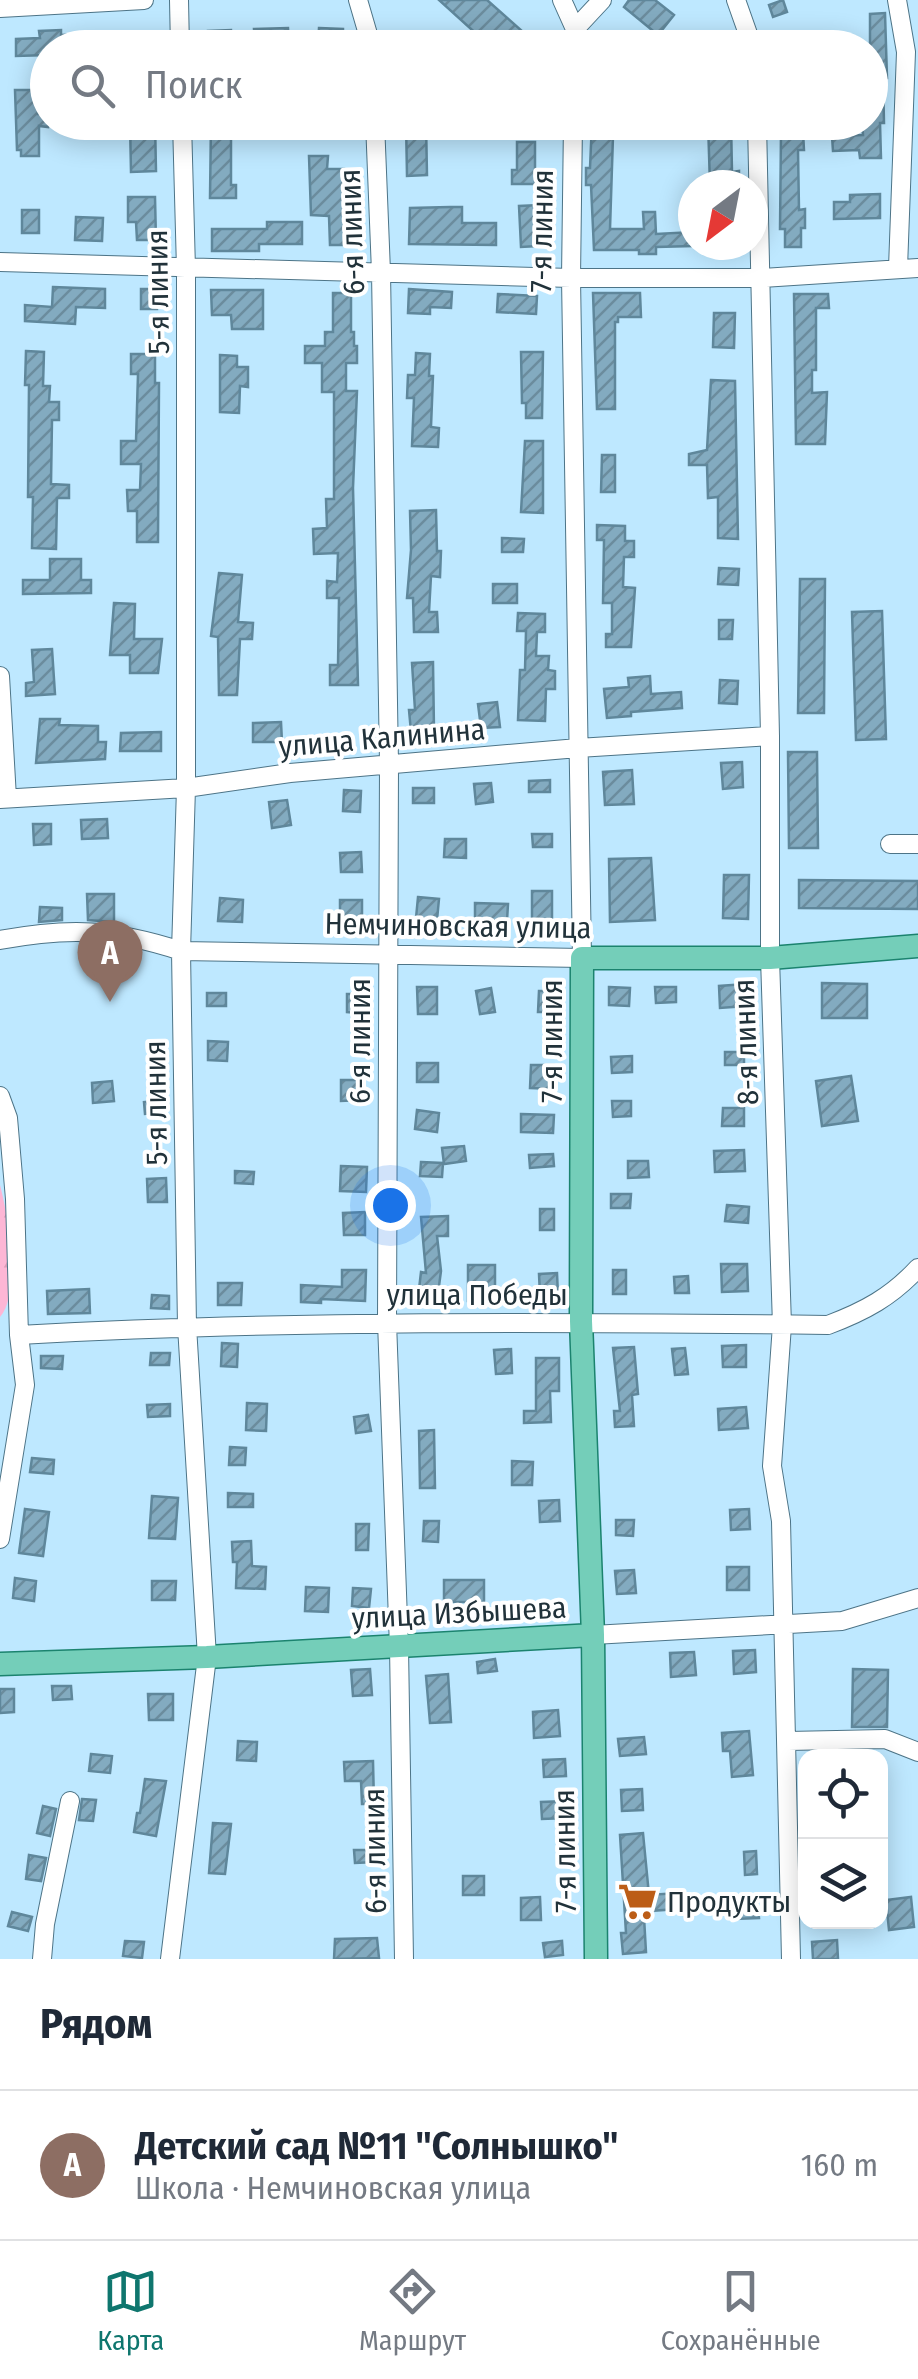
<!DOCTYPE html>
<html lang="ru">
<meta charset="utf-8">
<style>
body{margin:0;font-family:"Fira Sans Condensed",sans-serif;background:#f2f2f3;color:#1f2937}
.controls{position:absolute;right:30px;bottom:30px;display:grid;overflow:hidden;border-radius:20px;box-shadow:0 5px 25px #0003}
.controls button{width:90px;height:90px;display:grid;place-items:center;padding:0;border:0;border-bottom:2px solid #e0e1e3;background:#fff;color:#1f2937;font:50px sans-serif}
.compass{position:absolute;left:678px;top:170px;width:90px;height:90px;border-radius:50%;background:#fff;box-shadow:0 5px 25px #0003;rotate:212deg}
.you{position:absolute;left:390px;top:1205px;width:35px;height:35px;margin:-25px;border:8px solid #fff;border-radius:50%;background:#1a73e8;box-shadow:0 0 0 15px #1a73e833}
.badge{display:grid;place-items:center;width:65px;height:65px;border-radius:50%;background:#0f766e;color:#fff;font-size:32px;font-weight:700}
.pin{position:absolute;translate:-50% -82px;filter:drop-shadow(0 2px 5px #0008)}
.pin::after{content:'';position:absolute;top:52px;width:35px;height:30px;background:inherit;clip-path:polygon(0 0,100% 0,50% 100%)}
.list{margin:0;padding:0;list-style:none}
h2{display:flex;justify-content:space-between;align-items:center;height:130px;margin:0;padding:0 40px;font-size:42px}
h2 small{font-size:32px;font-weight:400;color:#747a83}
.list li{display:grid;grid-template-columns:65px 1fr auto;gap:30px;align-items:center;box-sizing:border-box;height:150px;padding:0 40px;border-top:2px solid #e0e1e3}
.list b{display:block;font-size:38px;white-space:nowrap}
.list p{margin:0;font-size:32px;white-space:nowrap;color:#747a83}
.list em{font-size:32px;font-style:normal;color:#747a83}
.icon{flex:none;width:55px;height:55px;fill:none;stroke:currentColor;stroke-width:2;stroke-linecap:round;stroke-linejoin:round}
.map{position:relative;flex:none;width:918px;height:1959px;overflow:hidden}
.search{position:absolute;background:#fff;box-shadow:0 5px 25px #0003;left:30px;right:30px;top:30px;height:110px;display:flex;align-items:center;gap:25px;box-sizing:border-box;padding:0 35px;border-radius:55px;color:#747a83;font-size:38px}
.sheet{height:280px;background:#fff}
nav{display:flex;justify-content:space-around;align-items:center;box-sizing:border-box;height:140px;border-top:2px solid #e0e1e3;background:#fff;font-size:28px;color:#747a83}
nav a{display:grid;justify-items:center;gap:5px}
nav .on{color:#0f766e}
.map>svg:first-child{display:block}
.forest{fill:url(#forest-firs)}
.building{fill:url(#building-hatch);stroke:#5f879b;stroke-width:2.5}
.lines{fill:none;stroke-linecap:round;stroke-linejoin:round}
.minor-casing{stroke:#4d7487;stroke-width:20}
.major-casing{stroke:#1b836e;stroke-width:25}
.minor{stroke:#fff;stroke-width:18}
.major{stroke:#74ceb9;stroke-width:22}
.labels{text-anchor:middle;stroke-width:8;stroke-linejoin:round;paint-order:stroke}
.street-label{font-size:30px;fill:#21323a;stroke:#fff}
.poi-label{font-size:30px;fill:#21323a;stroke:#fff;text-anchor:start}
</style>
<div class="map">
<svg width="918" height="1959" viewBox="0 0 918 1959">
<defs>
<pattern id="forest-firs" width="22" height="20" patternUnits="userSpaceOnUse" patternTransform="scale(2.5)"><rect width="22" height="20" fill="#fdb6d5"/><path d="M5 1l3.5 6h-7zM16 11l3.5 6h-7z" fill="#d99db8"/></pattern>
<pattern id="building-hatch" width="6" height="6" patternUnits="userSpaceOnUse" patternTransform="scale(2.5)"><rect width="6" height="6" fill="#83abc0"/><path d="M-1 1l2-2M0 6l6-6M5 7l2-2" fill="none" stroke="#6b8c9d"/></pattern>
</defs>
<rect width="100%" height="100%" fill="#bee8ff"/>
<path class="forest" d="M0,1185C8,1216 22,1291 0,1317Z"/>
<path class="building" d="M439,0H487L541,48H492Z
M629,0H655L674,15L658,35L624,7Z
M783,0L787,12L773,17L769,5Z
M885,13L887,78H883L884,123H880L881,158H860L859,150L833,151L832,136L863,135L862,122H870V14Z
M288,28L289,46L255,47L254,29Z
M319,28L343,29V48H318Z
M61,30V35L99,34V48H48V55L16,56V39L40,38L39,31Z
M231,30L232,44L209,48L208,31Z
M123,32H151L152,48H124Z
M15,90H39L38,114H48V127L39,126V156H21V150H17Z
M130,122H155L156,171L131,172Z
M211,122H257V135L231,134V185H236V198H210Z
M325,122H344L345,134L326,135Z
M406,122H426L427,175L407,176Z
M592,122H620V136H613L610,229H644L643,212H655L656,234L693,232V246L656,247V254H639V250H594L591,185H586V168H590Z
M708,122H731L732,172L739,171V185H710Z
M803,132L804,150H798L799,210L805,209V228H801V247H785V229H780L781,133Z
M517,142H535V184H512V170H517Z
M309,156H328L327,169H344V201L354,202V217H348L349,245H330L329,216L311,215Z
M880,194V218L834,219V202H850V195Z
M128,197H155L156,240H137L136,222H128Z
M539,205L538,246L521,247L519,206Z
M450,207H462V223H496V245L409,244L410,208Z
M22,210H39V233H22Z
M76,217L103,218L102,241L75,240Z
M267,222H302V244H259V251H212V229H267Z
M53,287L105,289V308L76,307L75,324L25,321V305L52,307Z
M141,289H157V309H141Z
M409,289L452,292L451,308L430,307V314L408,313Z
M211,290H263V329H232L231,315H212Z
M333,293H351V332H354V346H357V363H346V391H357L353,488L358,685H330V665H338L339,598H327V581L337,582L338,553L314,554L313,529L327,528L326,499H334V392H322V363H305V346H325V332H333Z
M593,293H640L641,317H618V322H615V409H597Z
M498,294L537,296L536,314L497,312Z
M794,294H828L829,308H816V370H812V393L827,392L825,444H796Z
M714,313H735L734,348L713,347Z
M26,351L44,352L43,386H50L49,402H59V420H52L51,484L69,485V498H57L56,549L32,548L33,497H28L29,385H25Z
M521,352H543L542,418H526V403H522Z
M416,353L430,354L429,376H433L431,427L439,428L438,447L412,446L414,398H407L408,375H415Z
M131,354H155V383H159L158,542H137V511H128L127,490H140L141,464H121V441H136L138,374H131Z
M220,355L237,356V367H248V387L240,386L239,413L220,412Z
M711,380L735,381L738,539L718,538V497L708,498L707,465H689V454L707,450Z
M525,441H543V513L521,512Z
M602,455H615V492H601Z
M436,510L437,551H441L440,577L431,576L429,612H437L438,632H414L413,598H407L411,550L410,511Z
M597,525L625,526V541H634V557H624L623,587L635,588L631,647H606V634H612V603H603L604,540H597Z
M502,538L524,539L523,552H502Z
M50,559H81V580H91V593L23,594V580H50Z
M719,568L739,569L738,585L718,584Z
M219,573L242,575L238,622L253,623L252,639H240L237,695H219L218,637L211,636Z
M800,579H825L824,713H798Z
M493,584H517V603H493Z
M114,603L135,604L134,639H162L158,673H130V655H110Z
M882,611L886,739L856,740L852,612Z
M518,613L545,614V632H537L536,656H549L548,670L555,671V689H546L545,721L518,720L520,670H525L526,631H517Z
M719,620H733L732,639H719Z
M52,649L55,694L26,696V683L34,682L32,650Z
M433,662L434,730L411,732L409,710H415L412,663Z
M650,676L651,694L681,692L682,708L631,712V716L607,718L604,689L629,687L628,678Z
M720,680L738,681L737,704L719,703Z
M497,702L500,727L481,728L478,704Z
M40,719H60L59,725L98,726V742H106L105,759L36,763Z
M281,722L282,742H253V723Z
M161,732V751H120L121,733Z
M788,752H817L818,848H789Z
M742,762L743,787L723,789L721,763Z
M632,770L634,804L605,805L603,772Z
M550,780V792H529V781Z
M491,783L493,802L476,804L474,784Z
M413,788H434V803H413Z
M344,790L361,791L360,812L343,811Z
M287,800L291,825L272,828L269,802Z
M107,819L108,838L82,839L81,820Z
M33,824H51V844L34,845Z
M532,834H552V847H533Z
M445,839H466V858L444,857Z
M361,852L362,872H341L340,853Z
M651,858L655,920L610,922L609,859Z
M724,875H749L748,919L723,918Z
M799,880L918,881V909L799,908Z
M532,891H552V919H532Z
M87,894H114V922L88,920Z
M418,897L439,899L437,920L416,918Z
M220,898L243,900L242,922L218,921Z
M340,900H362V923H340Z
M475,903L508,904L507,921L475,920Z
M40,907L62,908V920L39,922Z
M822,983L867,984V1018H822Z
M745,984L746,1006L720,1008L719,986Z
M417,987H437V1014H418Z
M609,987L630,988L629,1006L609,1005Z
M655,987H676V1002L656,1003Z
M491,988L495,1012L480,1014L476,991Z
M539,991H554L553,1012H538Z
M207,993H226V1006H207Z
M347,994H359L358,1013L347,1012Z
M208,1041L228,1042L227,1061L208,1060Z
M725,1052H744V1065H725Z
M632,1056V1072L612,1073L611,1057Z
M417,1063H438V1082H417Z
M531,1065H554V1089L530,1088Z
M851,1076L858,1121L822,1126L816,1081Z
M341,1080H360L361,1100L341,1101Z
M112,1081L114,1101L93,1103L92,1083Z
M164,1100L165,1112L145,1114L144,1102Z
M612,1101H631V1116L613,1117Z
M723,1108H744V1126H722Z
M417,1110L439,1113L437,1132L415,1129Z
M521,1114L554,1115L553,1133L521,1132Z
M464,1146L466,1161L444,1164L442,1148Z
M744,1150L745,1171L715,1172L714,1151Z
M553,1154L554,1166L530,1168L529,1155Z
M628,1161H648L649,1177L628,1178Z
M421,1162L443,1163L442,1177L420,1176Z
M341,1166L367,1167L366,1192L340,1191Z
M235,1171L254,1172L253,1184L235,1183Z
M166,1178L167,1202H148L147,1179Z
M611,1194H631L630,1208H611Z
M727,1205L749,1207L748,1223L725,1221Z
M540,1209H554V1230H540Z
M365,1212V1235H344L343,1213Z
M448,1216V1236H437L441,1271L437,1301L418,1298L421,1272L426,1273L421,1217Z
M721,1264H747L748,1291L722,1292Z
M468,1265H495V1301H468Z
M342,1270H366L365,1301L321,1299V1303L301,1302V1285L342,1287Z
M613,1270H626V1294H613Z
M557,1273L558,1295L540,1296L539,1274Z
M688,1276L689,1293H675L674,1277Z
M218,1283H242L241,1305H218Z
M89,1289L90,1313L48,1314L47,1291Z
M152,1295L169,1296V1309L151,1308Z
M222,1343L238,1344L237,1367L221,1366Z
M746,1345V1367H723L722,1346Z
M634,1347L638,1394L632,1395L634,1426L615,1427L614,1411H620L613,1348Z
M685,1348L688,1374L675,1375L672,1349Z
M511,1349L512,1373L496,1374L494,1350Z
M151,1353H170L169,1365H150Z
M41,1356H63L62,1369L41,1368Z
M536,1358H559V1391H550L551,1422L524,1423V1411H536Z
M247,1403L267,1404L266,1431L246,1430Z
M170,1404V1416L148,1417L147,1405Z
M746,1407L748,1428L719,1430L718,1409Z
M368,1415L371,1431L356,1433L354,1417Z
M434,1430L435,1488H420L419,1431Z
M230,1447L246,1448L245,1465H229Z
M32,1458L54,1460L53,1474L30,1472Z
M512,1461L533,1462L532,1485H512Z
M228,1493L253,1494V1507H228Z
M152,1496L178,1498L175,1539L149,1538Z
M559,1500L560,1521L540,1522L539,1501Z
M25,1509L49,1512L43,1556L19,1553Z
M749,1509L750,1529L731,1530L730,1510Z
M616,1520H634L633,1536L616,1535Z
M424,1521H439L438,1542L423,1541Z
M356,1524H369L368,1550H356Z
M251,1541L252,1566L266,1567L265,1589L236,1588L237,1562H233L232,1542Z
M727,1567H749V1590H727Z
M634,1570L636,1593L617,1594L615,1571Z
M15,1578L36,1581L34,1601L13,1598Z
M444,1580H484V1602H444Z
M152,1581H176L175,1600H152Z
M306,1587L329,1588L328,1612L305,1611Z
M353,1588L371,1589L369,1608L352,1606Z
M755,1650L756,1672L734,1674L733,1651Z
M694,1652L696,1675L671,1677L670,1653Z
M495,1659L497,1671L478,1673L477,1662Z
M370,1669L372,1695L353,1696L351,1670Z
M853,1669L888,1670L887,1727H852Z
M448,1674L451,1722L430,1723L426,1676Z
M52,1686H71L72,1699L53,1700Z
M0,1689H14V1712L0,1713Z
M148,1694H173V1720H149Z
M558,1710L560,1736L534,1738L533,1712Z
M749,1731L753,1775L732,1777L730,1751H723L722,1733Z
M644,1737L646,1754L620,1756L618,1739Z
M238,1741L257,1742L256,1761L237,1760Z
M91,1754L112,1756L110,1773L89,1771Z
M565,1759L566,1776L544,1777L543,1760Z
M373,1761L374,1804H362L361,1781H345L344,1762Z
M145,1779L166,1781L156,1836L134,1832L137,1813H140Z
M642,1789L643,1810L622,1811L621,1790Z
M82,1799L96,1800L93,1821L79,1820Z
M566,1801L567,1818L542,1819L541,1802Z
M43,1806L56,1809L50,1836L37,1833Z
M213,1823L231,1824L225,1874L209,1873Z
M643,1833L649,1895L677,1893L678,1909L650,1911L651,1917H644L646,1952L623,1954L621,1933H626L620,1835Z
M354,1850H376V1862L355,1863Z
M756,1851L757,1874L745,1875L744,1852Z
M29,1855L46,1858L41,1881L26,1879Z
M463,1876H484V1895H463Z
M757,1896L759,1918L735,1919L733,1897Z
M540,1897L541,1920H521V1898Z
M911,1897L914,1927L889,1930L886,1900Z
M12,1912L32,1917L28,1931L8,1926Z
M377,1938L379,1958L334,1959L335,1939Z
M837,1940L838,1959H813L812,1942Z
M125,1941L144,1942L142,1958L123,1956Z
M562,1941L563,1955L545,1957L543,1943Z"/>
<g class="lines">
<defs>
<path id="minor" d="M179,0L180,48
M358,0L372,48
M562,0L575,29L574,48
M736,0L753,48
M897,0L906,52L898,268
M0,8L144,0
M575,29L602,0
M375,122L381,272L389,764L387,1322L399,1647L404,1959
M757,122L770,736V958L782,1325L772,1466L781,1521L791,1959
M0,262L571,278H762L918,268
M0,676L7,798
M0,799L186,788L290,773L578,748L770,736
M890,844H918
M0,940C69,927 114,929 181,951L582,958L571,278L573,122
M0,1096L8,1118L15,1199L19,1335L25,1385L0,1539
M19,1335C289,1320 558,1322 828,1325C865,1311 891,1297 918,1268
M593,1635L842,1621L918,1598
M788,1741L885,1739L918,1752
M42,1959L45,1924L70,1801
M170,1959L207,1657L187,1326L181,951L186,788V269L182,122"/>
<path id="major" d="M0,1664L207,1657L593,1635
M596,1959L593,1635L581,1321L582,958H770L918,946"/>
</defs>
<use href="#minor" class="minor-casing"/>
<use href="#major" class="major-casing"/>
<use href="#minor" class="minor"/>
<use href="#major" class="major"/>
</g>
<defs>
<symbol id="supermarket-bare" viewBox="-9 -9 18 18"><path d="M-6-5.5h2.5l.6 2H6L4.5 2H-2.5L-4.4-4H-6ZM-1.5 3.2a1.3 1.3 0 1 0 .1 0ZM3 3.2a1.3 1.3 0 1 0 .1 0Z" fill="#bc5d16" stroke="#fff" stroke-width="2.5" paint-order="stroke"/></symbol>
</defs>
<g fill-rule="evenodd">
<use href="#supermarket-bare" x="610" y="1874" width="55" height="55"/>
</g>
<g class="labels">
<g class="street-label">
<text transform="translate(542 231) rotate(-89)" y="10">7-я линия</text>
<text transform="translate(352 232) rotate(-92)" y="10">6-я линия</text>
<text transform="translate(158 292) rotate(-91)" y="10">5-я линия</text>
<text transform="translate(382 738) rotate(-5)" y="10">улица Калинина</text>
<text transform="translate(458 926) rotate(1)" y="10">Немчиновская улица</text>
<text transform="translate(360 1041) rotate(-90)" y="10">6-я линия</text>
<text transform="translate(552 1041) rotate(-90)" y="10">7-я линия</text>
<text transform="translate(746 1042) rotate(-92)" y="10">8-я линия</text>
<text transform="translate(156 1103) rotate(-91)" y="10">5-я линия</text>
<text x="477" y="1305">улица Победы</text>
<text transform="translate(459 1613) rotate(-3)" y="10">улица Избышева</text>
<text transform="translate(375 1851) rotate(-91)" y="10">6-я линия</text>
<text transform="translate(565 1851) rotate(-91)" y="10">7-я линия</text>
</g>
<g class="poi-label">
<text x="667" y="1912">Продукты</text>
</g>
</g>
</svg>
<div class="controls">
<button><svg class="icon" aria-label="locate" viewBox="0 0 24 24"><circle cx="12" cy="12" r="6"/><path d="M12 2v4M12 18v4M2 12h4M18 12h4"/></svg></button>
<button><svg class="icon" aria-label="layers" viewBox="0 0 24 24"><path d="M12 4l9 5-9 5-9-5zM3 14l9 5 9-5"/></svg></button>
</div>
<svg class="compass" viewBox="-18 -18 36 36"><path d="M0-13l5 13h-10z" fill="#e53935"/><path d="M0 13l5-13h-10z" fill="#747a83"/></svg>
<div class="you"></div>
<div class="pin badge" style="left:110px;top:1002px;background:#8d6e63">A</div>
<div class="search"><svg class="icon" aria-label="search" viewBox="0 0 24 24"><circle cx="10" cy="10" r="6"/><path d="M15 15l6 6"/></svg>Поиск</div>
</div>
<section class="sheet">
<h2>Рядом<small></small></h2>
<ul class="list">
<li><span class="badge" style="background:#8d6e63">A</span><div><b>Детский сад №11 &quot;Солнышко&quot;</b><p>Школа · Немчиновская улица</p></div><em>160 m</em></li>
</ul>
</section>
<nav>
<a class="on"><svg class="icon" aria-label="map" viewBox="0 0 24 24"><path d="M3 6l6-2 6 2 6-2v14l-6 2-6-2-6 2zM9 4v14M15 6v14"/></svg>Карта</a>
<a><svg class="icon" aria-label="directions" viewBox="0 0 24 24"><path d="M12 3l9 9-9 9-9-9zM9 14v-3h6M13 9l2 2-2 2"/></svg>Маршрут</a>
<a><svg class="icon" aria-label="saved" viewBox="0 0 24 24"><path d="M7 4h10v16l-5-4-5 4z"/></svg>Сохранённые</a>
</nav>
